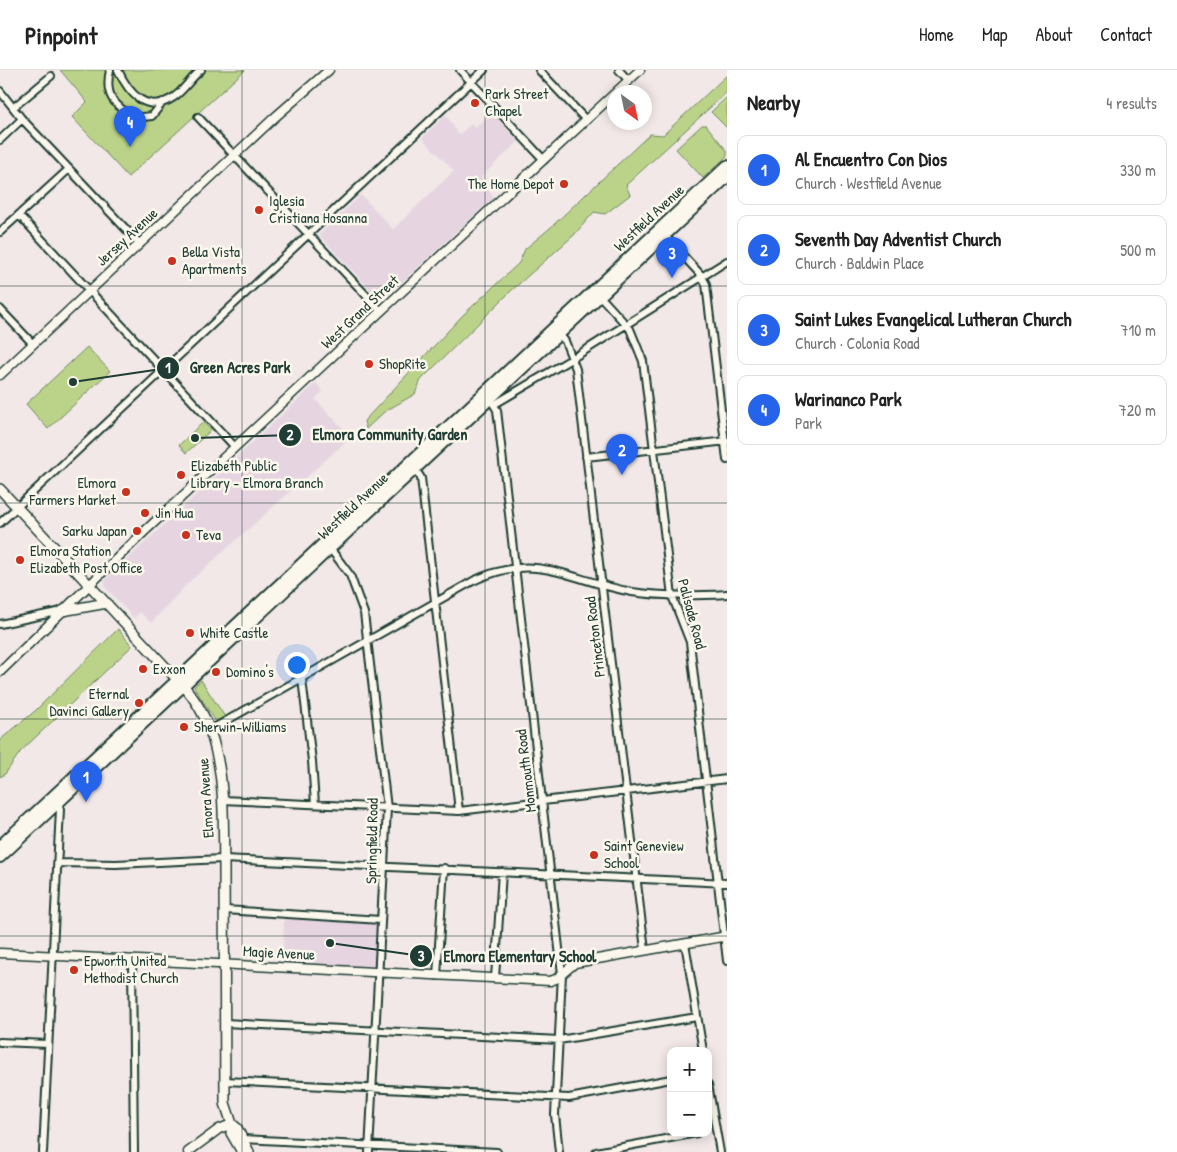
<!DOCTYPE html>
<meta charset="utf-8">
<style>
body{margin:0;font-family:"Patrick Hand",sans-serif;background:#f2f2f2;color:#222}
.controls{position:absolute;right:15px;bottom:15px;display:grid;overflow:hidden;border-radius:10px;box-shadow:0 2px 12px #0003}
.controls button{width:45px;height:45px;display:grid;place-items:center;padding:0;border:0;border-bottom:1px solid #e0e0e0;background:#fff;color:#222;font:25px sans-serif}
.compass{position:absolute;left:607px;top:15px;width:45px;height:45px;border-radius:50%;background:#fff;box-shadow:0 2px 12px #0003;rotate:147deg}
.you{position:absolute;left:296px;top:594px;width:18px;height:18px;margin:-12px;border:4px solid #fff;border-radius:50%;background:#1a73e8;box-shadow:0 0 0 8px #1a73e833}
.badge{display:grid;place-items:center;width:32px;height:32px;border-radius:50%;background:#2563eb;color:#fff;font-size:16px;font-weight:700}
.pin{position:absolute;translate:-50% -41px;filter:drop-shadow(0 1px 2px #0008)}
.pin::after{content:'';position:absolute;top:26px;width:18px;height:15px;background:inherit;clip-path:polygon(0 0,100% 0,50% 100%)}
.list{margin:0;padding:0;list-style:none}
h2{display:flex;justify-content:space-between;align-items:center;height:65px;margin:0;padding:0 20px;font-size:21px}
h2 small{font-size:16px;font-weight:400;color:#767676}
.list li{display:grid;grid-template-columns:32px 1fr auto;gap:15px;align-items:center;box-sizing:border-box;height:70px;margin:0 10px 10px;padding:0 10px;border:1px solid #e0e0e0;border-radius:10px}
.list b{display:block;font-size:19px;white-space:nowrap}
.list p{margin:0;font-size:16px;white-space:nowrap;color:#767676}
.list em{font-size:16px;font-style:normal;color:#767676}
.map{position:relative;flex:none;width:727px;height:1082px;overflow:hidden}
header{display:flex;align-items:center;gap:30px;box-sizing:border-box;height:70px;padding:0 25px;background:#fff;border-bottom:1px solid #e0e0e0}
header strong{font-size:24px}
nav{display:flex;gap:28px;margin-inline-start:auto;font-size:18px}
main{display:flex}
aside{flex:1;background:#fff}
.map>svg:first-child{display:block}
.built{fill:#e6d5e1}
.green{fill:#bbd389;stroke:#6d885e}
.lines{fill:none;stroke-linecap:round;stroke-linejoin:round}
.minor-casing{stroke:#1f3d34;stroke-width:10}
.tertiary-casing{stroke:#1f3d34;stroke-width:11}
.secondary-casing{stroke:#1f3d34;stroke-width:12}
.primary-casing{stroke:#1f3d34;stroke-width:14}
.minor{stroke:#fbf7ec;stroke-width:6}
.tertiary{stroke:#fbf7ec;stroke-width:8}
.secondary{stroke:#fbf7ec;stroke-width:9}
.primary{stroke:#fbf7ec;stroke-width:10}
.grid{fill:none;stroke:#1f3d34;stroke-width:1;stroke-opacity:0.55}
.poi-dot{fill:#c8321e;stroke:#fbf7ec;stroke-width:2}
.labels{text-anchor:middle;stroke-width:5;stroke-linejoin:round;paint-order:stroke}
.poi-label{font-size:15px;fill:#1f3d34;stroke:#fbf7ec;text-anchor:start}
.street-label{font-size:15px;fill:#1f3d34;stroke:#fbf7ec}
.leader{fill:none;stroke:#1f3d34;stroke-width:2}
.callout-dot{fill:#1f3d34;stroke:#fbf7ec;stroke-width:2}
.mark-label{font-size:15px;text-anchor:middle;font-weight:bold;fill:#fff}
.callout-label{font-size:16px;text-anchor:middle;font-weight:bold;fill:#1f3d34;stroke:#fbf7ec;stroke-width:5;stroke-linejoin:round;paint-order:stroke}
</style>
<header>
<strong>Pinpoint</strong>
<nav><a>Home</a><a>Map</a><a>About</a><a>Contact</a></nav>
</header>
<main>
<div class="map">
<svg width="727" height="1082" viewBox="0 0 727 1082">
<rect width="100%" height="100%" fill="#f1e8e7"/>
<filter id="ink" filterUnits="userSpaceOnUse"><feTurbulence type="fractalNoise" baseFrequency=".02" numOctaves="2"/><feDisplacementMap in="SourceGraphic" scale="10" xChannelSelector="R" yChannelSelector="G"/><feConvolveMatrix kernelMatrix="1 2 1 2 8 2 1 2 1" color-interpolation-filters="sRGB"/></filter>
<g filter="url(#ink)">
<path class="built" d="M492,42L519,71L481,107L493,128L388,225L380,230L319,165L361,125L393,159L454,101L422,68L446,45L459,65L471,54L475,58Z
M316,313L323,321L315,329L351,367L186,515L151,553L140,542L134,548L105,517V510Z
M284,847L377,854L376,897L283,893Z"/>
<path class="green" d="M60,0H245L128,107L72,47L87,32Z
M727,5V22L626,115L630,125L605,144L594,142L574,165L512,220L421,310L415,324L384,342L366,359L364,351L462,246L519,193L525,179L549,159L650,64L663,65Z
M727,27V58L711,42Z
M702,55H706L727,81V86L703,108L676,79Z
M87,277L110,301L48,359L26,334Z
M203,352L211,360L186,383L179,375Z
M118,559L132,576L21,681L5,704L0,707V670L35,641Z
M201,610L225,647L216,652L194,617Z"/>
<g class="lines">
<defs>
<path id="minor" d="M110,0C104,26 114,34 133,48L152,46L163,32
M118,0C129,24 147,45 174,27C184,20 191,8 201,0
M460,0L544,90
M539,0L586,50
M619,0L629,11
M0,21L22,49L140,174
M14,37L51,6
M198,47L381,241
M0,70L22,49
M19,145L235,377
M0,162L69,99
M663,164L701,205L706,214L727,390
M598,224L630,259L643,291L672,526L690,572L727,891
M0,239L33,274
M557,263L565,271L576,299L645,880
M489,327L497,340L562,904L555,1045L559,1082
M495,334L573,288L727,191
M586,387L727,371
M414,397L421,408L459,741
M0,453L484,0
M329,477L350,505L364,543L387,738L369,1082
M0,554L62,541
M302,609L312,691L315,734
M210,660L473,511C537,480 570,511 632,522C664,527 695,526 727,524
M222,730L459,741L727,709
M58,793L116,794L223,789L727,813
M225,840L381,850
M685,873L703,981
M132,890L134,1082
M437,906L444,798
M495,908L502,802
M225,953L559,970L697,947
M0,972L48,974
M225,1011L569,1028L671,1009
M708,1014L720,1082
M243,1069L497,1082
M43,1082L60,739L56,730
M596,1082L697,1063"/>
<path id="tertiary" d="M616,22L640,0
M0,305L274,48L329,0
M0,602L145,461L614,24
M0,883L550,911L556,909L575,893L727,866
M188,1082L219,1059L232,1054"/>
<path id="secondary" d="M0,419L187,620C201,637 210,657 215,678C225,715 223,756 224,795C225,874 224,954 225,1033L232,1054L231,1063L242,1082
M62,541L107,533
M232,1054L237,1058L249,1082"/>
<path id="primary" d="M0,776L727,96
M0,787L727,107"/>
</defs>
<use href="#minor" class="minor-casing"/>
<use href="#tertiary" class="tertiary-casing"/>
<use href="#secondary" class="secondary-casing"/>
<use href="#primary" class="primary-casing"/>
<use href="#minor" class="minor"/>
<use href="#tertiary" class="tertiary"/>
<use href="#secondary" class="secondary"/>
<use href="#primary" class="primary"/>
</g>
</g>
<path class="grid" d="M242,0V1082M485,0V1082M0,216H727M0,433H727M0,649H727M0,866H727"/>
<g class="poi-dot">
<circle cx="475" cy="33" r="5"/>
<circle cx="564" cy="114" r="5"/>
<circle cx="259" cy="140" r="5"/>
<circle cx="172" cy="191" r="5"/>
<circle cx="369" cy="294" r="5"/>
<circle cx="181" cy="405" r="5"/>
<circle cx="126" cy="422" r="5"/>
<circle cx="145" cy="443" r="5"/>
<circle cx="137" cy="461" r="5"/>
<circle cx="186" cy="465" r="5"/>
<circle cx="20" cy="490" r="5"/>
<circle cx="190" cy="563" r="5"/>
<circle cx="143" cy="599" r="5"/>
<circle cx="216" cy="602" r="5"/>
<circle cx="139" cy="633" r="5"/>
<circle cx="184" cy="657" r="5"/>
<circle cx="594" cy="785" r="5"/>
<circle cx="74" cy="900" r="5"/>
</g>
<g class="labels">
<g class="poi-label">
<text x="485" y="29">Park Street<tspan x="485" dy="17">Chapel</tspan></text>
<text x="554" y="119" text-anchor="end">The Home Depot</text>
<text x="269" y="136">Iglesia<tspan x="269" dy="17">Cristiana Hosanna</tspan></text>
<text x="182" y="187">Bella Vista<tspan x="182" dy="17">Apartments</tspan></text>
<text x="379" y="299">ShopRite</text>
<text x="191" y="401">Elizabeth Public<tspan x="191" dy="17">Library - Elmora Branch</tspan></text>
<text x="116" y="418" text-anchor="end">Elmora<tspan x="116" dy="17">Farmers Market</tspan></text>
<text x="155" y="448">Jin Hua</text>
<text x="127" y="466" text-anchor="end">Sarku Japan</text>
<text x="196" y="470">Teva</text>
<text x="30" y="486">Elmora Station<tspan x="30" dy="17">Elizabeth Post Office</tspan></text>
<text x="200" y="568">White Castle</text>
<text x="153" y="604">Exxon</text>
<text x="226" y="607">Domino's</text>
<text x="129" y="629" text-anchor="end">Eternal<tspan x="129" dy="17">Davinci Gallery</tspan></text>
<text x="194" y="662">Sherwin-Williams</text>
<text x="604" y="781">Saint Geneview<tspan x="604" dy="17">School</tspan></text>
<text x="84" y="896">Epworth United<tspan x="84" dy="17">Methodist Church</tspan></text>
</g>
<g class="street-label">
<text transform="translate(649 148) rotate(-43)" y="5">Westfield Avenue</text>
<text transform="translate(127 167) rotate(-43)" y="5">Jersey Avenue</text>
<text transform="translate(360 242) rotate(-43)" y="5">West Grand Street</text>
<text transform="translate(353 436) rotate(-43)" y="5">Westfield Avenue</text>
<text transform="translate(692 544) rotate(75)" y="5">Palisade Road</text>
<text transform="translate(595 567) rotate(-97)" y="5">Princeton Road</text>
<text transform="translate(526 701) rotate(-97)" y="5">Monmouth Road</text>
<text transform="translate(206 728) rotate(-94)" y="5">Elmora Avenue</text>
<text transform="translate(372 771) rotate(-89)" y="5">Springfield Road</text>
<text transform="translate(279 883) rotate(3)" y="5">Magie Avenue</text>
</g>
</g>
<path class="leader" d="M73 312L168 298M195 368L290 365M330 873L421 886"/>
<g class="callout-dot">
<circle cx="73" cy="312" r="5"/>
<circle cx="195" cy="368" r="5"/>
<circle cx="330" cy="873" r="5"/>
<circle cx="168" cy="298" r="12"/>
<circle cx="290" cy="365" r="12"/>
<circle cx="421" cy="886" r="12"/>
</g>
<g class="mark-label">
<text x="168" y="303">1</text>
<text x="290" y="370">2</text>
<text x="421" y="891">3</text>
</g>
<g class="callout-label">
<text x="240" y="303">Green Acres Park</text>
<text x="390" y="370">Elmora Community Garden</text>
<text x="520" y="892">Elmora Elementary School</text>
</g>
</svg>
<div class="controls">
<button>+</button>
<button>−</button>
</div>
<svg class="compass" viewBox="-18 -18 36 36"><path d="M0-13l5 13h-10z" fill="#e53935"/><path d="M0 13l5-13h-10z" fill="#767676"/></svg>
<div class="you"></div>
<div class="pin badge" style="left:86px;top:732px">1</div>
<div class="pin badge" style="left:622px;top:405px">2</div>
<div class="pin badge" style="left:672px;top:208px">3</div>
<div class="pin badge" style="left:130px;top:77px">4</div>
</div>
<aside>
<h2>Nearby<small>4 results</small></h2>
<ul class="list">
<li><span class="badge">1</span><div><b>Al Encuentro Con Dios</b><p>Church · Westfield Avenue</p></div><em>330 m</em></li>
<li><span class="badge">2</span><div><b>Seventh Day Adventist Church</b><p>Church · Baldwin Place</p></div><em>500 m</em></li>
<li><span class="badge">3</span><div><b>Saint Lukes Evangelical Lutheran Church</b><p>Church · Colonia Road</p></div><em>710 m</em></li>
<li><span class="badge">4</span><div><b>Warinanco Park</b><p>Park</p></div><em>720 m</em></li>
</ul>
</aside>
</main>
